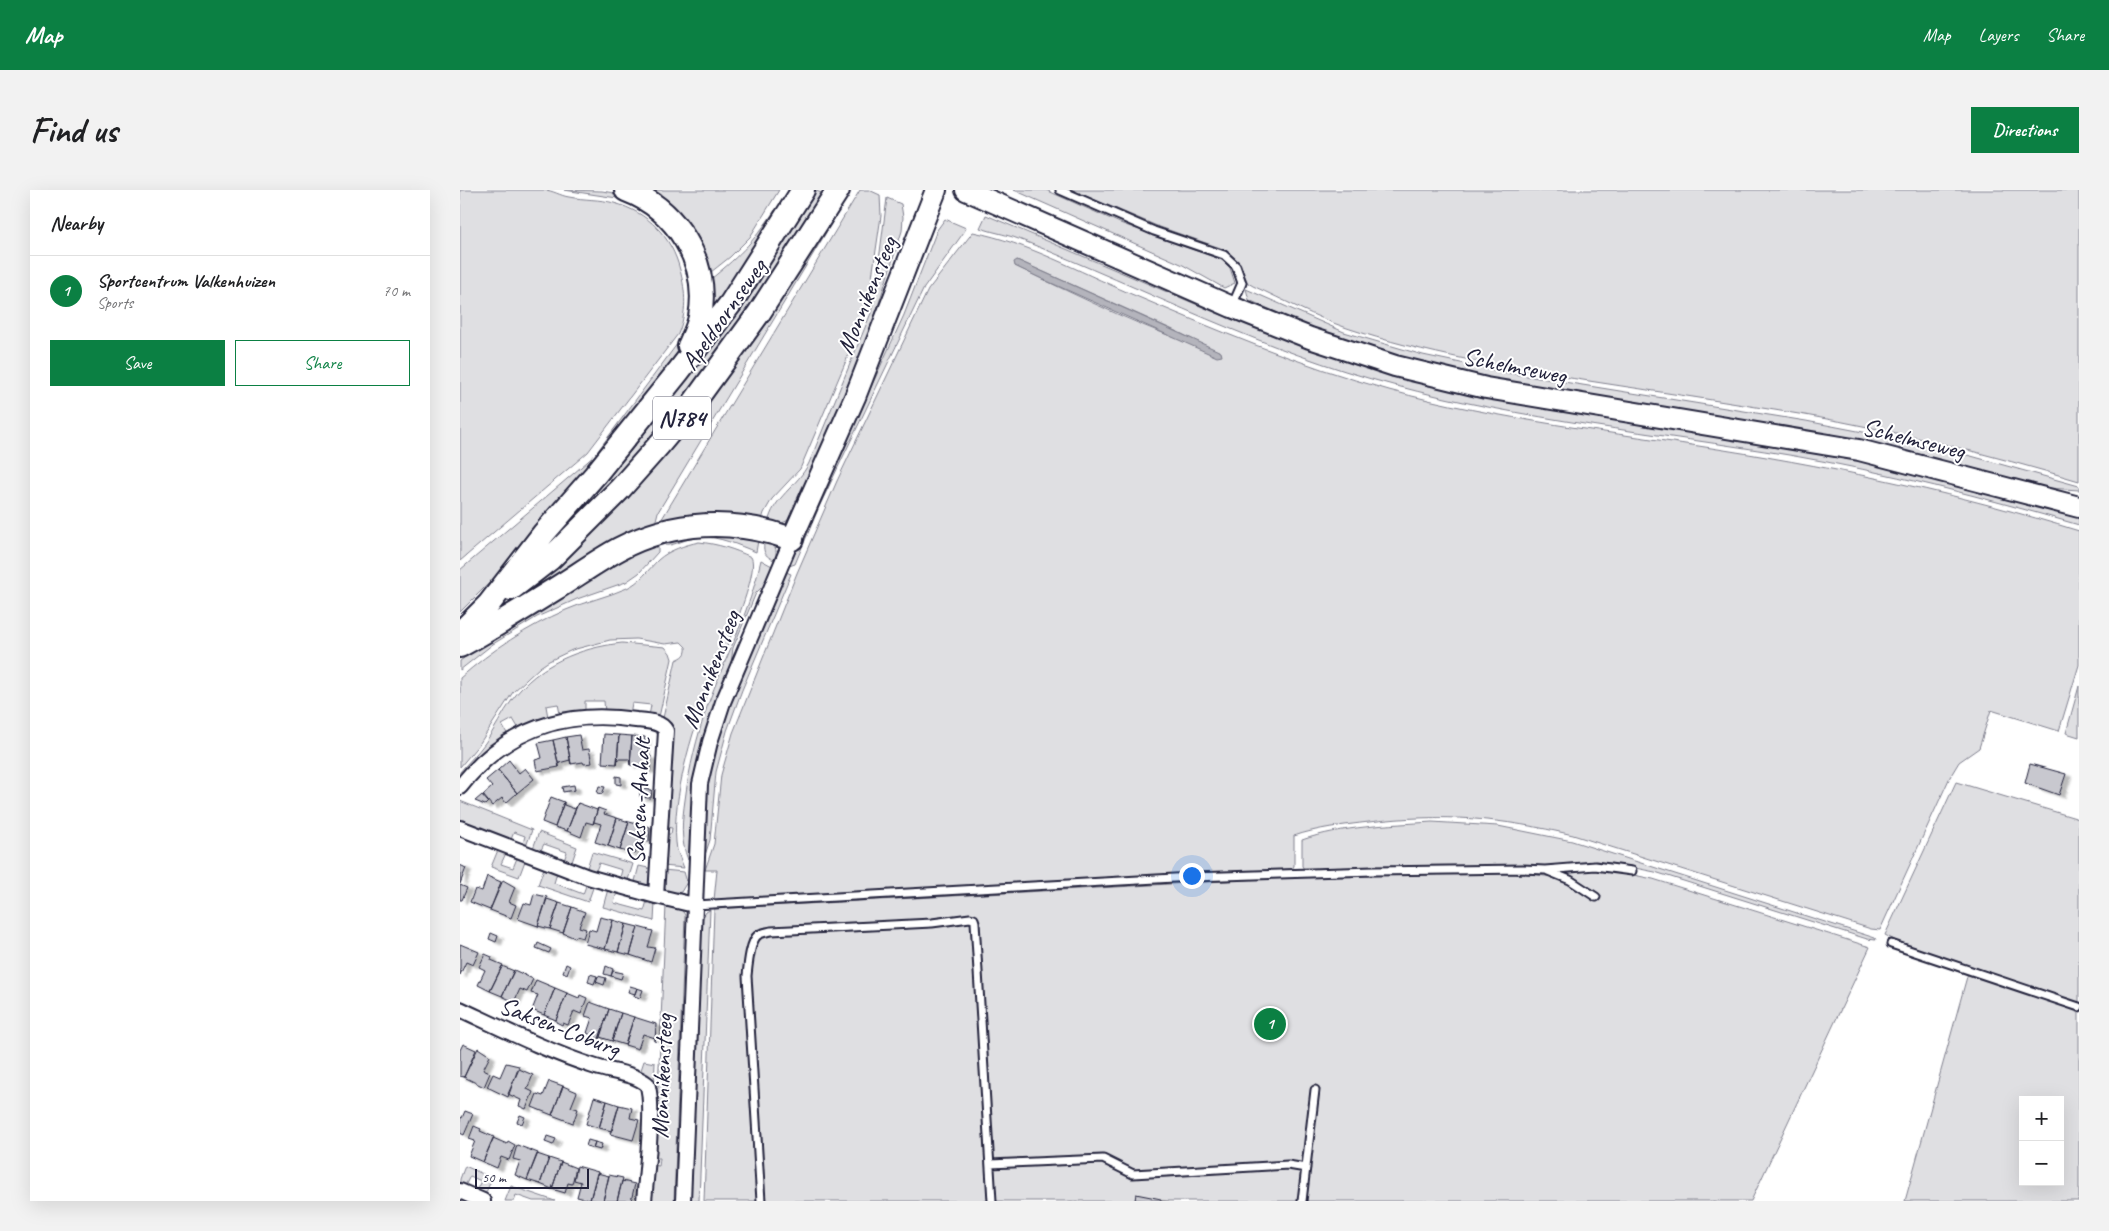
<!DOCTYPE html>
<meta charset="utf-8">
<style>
body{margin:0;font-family:Caveat,sans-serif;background:#f2f2f2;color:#202124}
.controls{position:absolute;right:15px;bottom:15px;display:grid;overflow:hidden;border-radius:0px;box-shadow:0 5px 20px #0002}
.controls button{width:45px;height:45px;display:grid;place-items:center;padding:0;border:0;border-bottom:1px solid #e0e0e0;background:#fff;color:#202124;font:25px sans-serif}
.scale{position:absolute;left:15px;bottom:12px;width:114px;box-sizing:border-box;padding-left:5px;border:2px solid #22223b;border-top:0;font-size:14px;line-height:18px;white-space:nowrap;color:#22223b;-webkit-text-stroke:4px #fff;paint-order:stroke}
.you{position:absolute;left:731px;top:685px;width:18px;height:18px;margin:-12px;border:4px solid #fff;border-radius:50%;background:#1a73e8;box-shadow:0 0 0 8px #1a73e833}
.badge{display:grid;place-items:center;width:32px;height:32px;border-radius:50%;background:#0b8043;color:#fff;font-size:16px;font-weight:700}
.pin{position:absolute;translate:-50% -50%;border:2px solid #fff;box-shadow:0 1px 5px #0006}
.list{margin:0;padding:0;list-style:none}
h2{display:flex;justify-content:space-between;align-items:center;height:65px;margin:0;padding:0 20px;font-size:21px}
h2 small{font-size:16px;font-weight:400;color:#757577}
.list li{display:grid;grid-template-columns:32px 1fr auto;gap:15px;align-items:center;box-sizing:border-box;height:70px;padding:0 20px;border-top:1px solid #e0e0e0}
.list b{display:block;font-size:19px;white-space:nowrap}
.list p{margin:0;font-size:16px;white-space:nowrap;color:#757577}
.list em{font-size:16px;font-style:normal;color:#757577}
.actions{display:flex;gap:10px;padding:15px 20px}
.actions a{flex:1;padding:11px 0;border:1px solid #0b8043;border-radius:0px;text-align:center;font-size:18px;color:#0b8043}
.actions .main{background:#0b8043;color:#fff}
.map{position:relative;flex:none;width:1619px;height:1011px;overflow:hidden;border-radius:0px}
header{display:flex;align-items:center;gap:30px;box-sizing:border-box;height:70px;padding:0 25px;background:#0b8043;color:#fff}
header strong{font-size:24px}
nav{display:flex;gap:28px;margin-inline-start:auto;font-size:18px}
.intro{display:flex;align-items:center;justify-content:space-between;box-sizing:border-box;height:120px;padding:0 30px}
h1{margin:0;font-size:35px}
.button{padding:12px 22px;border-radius:0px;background:#0b8043;color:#fff;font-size:18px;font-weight:700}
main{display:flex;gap:30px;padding:0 30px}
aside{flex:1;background:#fff;border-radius:0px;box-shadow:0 5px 20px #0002}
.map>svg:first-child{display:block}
.green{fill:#dfdfe2;stroke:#80808e;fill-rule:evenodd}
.water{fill:#b4b4bc;stroke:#7a7a88}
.building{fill:#c8c8cf;stroke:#22223b;filter:url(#shadow)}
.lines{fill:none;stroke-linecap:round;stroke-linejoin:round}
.lane-casing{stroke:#22223b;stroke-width:11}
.street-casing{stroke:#22223b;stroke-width:18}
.secondary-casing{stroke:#22223b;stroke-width:24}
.primary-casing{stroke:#22223b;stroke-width:26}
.lane{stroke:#fff;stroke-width:7}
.street{stroke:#fff;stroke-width:14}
.secondary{stroke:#fff;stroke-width:20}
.primary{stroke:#fff;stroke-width:22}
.labels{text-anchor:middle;stroke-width:4;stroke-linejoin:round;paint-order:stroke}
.shield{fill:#fff;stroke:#646476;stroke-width:1}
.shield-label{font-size:24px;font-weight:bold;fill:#22223b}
.street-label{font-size:25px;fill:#22223b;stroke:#fff}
</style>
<header>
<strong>Map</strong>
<nav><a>Map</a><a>Layers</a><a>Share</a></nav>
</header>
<div class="intro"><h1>Find us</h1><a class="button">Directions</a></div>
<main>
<aside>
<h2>Nearby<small></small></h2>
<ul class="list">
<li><span class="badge">1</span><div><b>Sportcentrum Valkenhuizen</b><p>Sports</p></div><em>70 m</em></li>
</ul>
<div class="actions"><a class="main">Save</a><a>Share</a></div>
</aside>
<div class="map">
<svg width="1619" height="1011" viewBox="0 0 1619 1011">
<defs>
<filter id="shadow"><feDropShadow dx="5.5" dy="3" stdDeviation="1" flood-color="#0004"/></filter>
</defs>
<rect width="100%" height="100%" fill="#fff"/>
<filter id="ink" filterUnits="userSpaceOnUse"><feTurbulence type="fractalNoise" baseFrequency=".02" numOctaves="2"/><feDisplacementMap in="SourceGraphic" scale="10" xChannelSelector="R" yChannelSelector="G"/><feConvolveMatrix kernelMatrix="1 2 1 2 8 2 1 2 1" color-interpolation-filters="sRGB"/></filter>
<g filter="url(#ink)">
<path class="green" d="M0,0C28,0 56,0 84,0C92,0 101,6 109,7C124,10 140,9 154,13C188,22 212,47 220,80C226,102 227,123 218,144L128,262L0,371Z
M104,0L142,1L160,4L194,21L229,73L230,96L220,63L210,45L191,25L157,8Z
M181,0H319L290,47L270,67L246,86Z
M353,0L365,4L329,63L208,229L116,332L114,329C167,267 219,202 266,134C296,91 324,45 353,0Z
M400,0H409L420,5L421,26L410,101L400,138L340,279L312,309L304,323L301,333L200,332Z
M554,0H586L660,33L762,70L770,78L775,93L764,98L721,74Z
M612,0H1619V291C1529,264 1437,241 1345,225C1273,213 1201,202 1129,191C1048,178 965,164 887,138C855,127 824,110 793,96L788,93L777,70L766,60L697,36Z
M427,8L441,14L443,27L442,41L409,144L335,323C327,334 320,334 308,334C312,308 338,296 349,273L411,123L415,101Z
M381,9L385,11L198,322L194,338L54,415L120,355Z
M315,20C298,59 273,94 246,127V93C277,68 293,53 315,20Z
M526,25L759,124L845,157L905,177L1388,266L1619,324V335C1523,307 1427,282 1329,265C1197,243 1062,230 933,195C804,161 687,100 564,51C550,45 535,43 520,38Z
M485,29L506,38L504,42L464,98L359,317L335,374L329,376L444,125L477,40Z
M513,42C568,53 618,81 669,103C754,139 839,175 929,200C1038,230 1152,242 1264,260C1384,279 1503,305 1619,341V475L1599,541L1531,520L1519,558L1499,572L1490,587L1420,740L1411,739L1113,645C1041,628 983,623 909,632C884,635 857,638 834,646V676L832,679L254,710L257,680H245L254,654L261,585L273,543L337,383L377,291L468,100ZM557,70L720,143L762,164C690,142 622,108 555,76Z
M786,99L884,142L963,165L1048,183L1346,231L1434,248L1511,266L1619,296V300L1589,298L1431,258L1045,192L960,174L856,140L789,110Z
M235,105L233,133L220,159L163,233L118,296L56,366L0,422V380L134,266L223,146C228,135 229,111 235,105Z
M251,340H269L299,345L296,362C278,355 259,346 239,347C229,347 212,357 205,355L203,348L236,341Z
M305,346C314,353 319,359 314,370C302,365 303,359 305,346Z
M198,349V362L179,383L166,392L117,409L77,427L33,454L0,480V471L47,436Z
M239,352C258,354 274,359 291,367C302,384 251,490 243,514C229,552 210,619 217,660C219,666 222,672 224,678L203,676L205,644H211L212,638L205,637L212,535L209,531L203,528L216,470C223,467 227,465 226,457L221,452L205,454L176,449L150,450L112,460L89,471L80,477L53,502L20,553L0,577V488C32,460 67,437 106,420C126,411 147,407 167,398C180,392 188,380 198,370C209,360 225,355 239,352Z
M301,370L312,376L304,395L296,403L273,458L271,473L244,545L234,589L228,670C220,650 222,631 225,610C229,578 237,547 247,517C265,467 290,422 301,370Z
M326,382L331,384L282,500L267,541L256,582L250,650L243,671L248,588L263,532Z
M162,453L205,457L210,463L212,469L199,527L189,526L191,515L172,513L170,524L145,523L144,511H125V522L100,524L98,514L86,516L88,527L59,539L53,529L42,535L48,545L0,588V582C8,572 18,563 25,553C35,539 42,524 52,510C78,474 119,458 162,453Z
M1619,496V547L1606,543Z
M1496,592L1619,629V814L1444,755L1425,745Z
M0,611L72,640L65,659L62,657L65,646L54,642L50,652L0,632Z
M972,632L1038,636L1112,651L1415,748L1416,750L1407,749L1195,682L1150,673L1083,676H1013L844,679L842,676V650C882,636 929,635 972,632Z
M79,642L117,657L111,675L103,673L107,662L84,654L79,664L72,661Z
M38,660L46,663L41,674L53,678L57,668L65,671L59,687L31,677Z
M132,662L173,674L167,693L159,691L162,680L139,673L135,683L126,681Z
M179,676L193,679L191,693L185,697L174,695Z
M84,678L97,683L94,693L123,704L127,693L134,695L128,712L78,695Z
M203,680L224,682L227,692L221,702L213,704L205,702L202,696Z
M1134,680H1149L1193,689L1410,757L1291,1011H244L254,719L838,687L1062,683L1093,687L1107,685L1103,683Z
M148,699L157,702L154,713L184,721L187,711L195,713L194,731L143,717Z
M206,715L221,719L225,725L214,1011H189L192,975L199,976L200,968H192L194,900L198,898Z
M250,720L239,1011H231L241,731L246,722Z
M1508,783L1619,820V1011H1445ZM1563,910H1600V992H1563Z
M184,871L195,873L194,895L180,883Z
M5,976L32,988L25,1005L16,1001L21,991L10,986L5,996L0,994V989Z
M51,996L95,1011H73L56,1005L54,1011H45Z"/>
<path class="water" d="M557,70L761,162L762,166L757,167L580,88L555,76L554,72Z"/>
<path class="building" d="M144,544L159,545L157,574L142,573Z
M119,545L122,560L129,559L132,573L124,574L123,572L111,574L106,547Z
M159,545L172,546L170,575L169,569H158L157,574Z
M172,546L185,547L184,566H191L190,580H182V576L170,575Z
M106,547L111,574L110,570L99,573V577L93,550Z
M93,550L99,577L77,581L75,570L82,568L78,553Z
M49,570L59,583L65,578L74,589L57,603L38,580Z
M1570,574L1606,584L1599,605L1565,593Z
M38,580L57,603L46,613L42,608L32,616L23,605L32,597L26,590Z
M156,586L161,587V595L156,594Z
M114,595L115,600L103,602L102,597Z
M139,596L145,597L142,604L137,603Z
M180,599L192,600L191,608L180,607Z
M22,605L28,612L25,615L15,611Z
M91,607L104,612L95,637L82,632Z
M104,612V615L115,619L118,613L107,641L95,637Z
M118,613L137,620L138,618L133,634L126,632L121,647L107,641Z
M138,618L146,621L144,624L157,628L148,656L135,652L141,634L134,632L133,634Z
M157,628L169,632L160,660L148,656Z
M169,632L190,637L189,652L179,649L175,664L160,660Z
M0,675L6,678L0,694Z
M27,686L41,692L30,720L10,712L15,699L22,701Z
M43,690L55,697L49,712L56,715L51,728L30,720Z
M0,695L7,698L2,710H0Z
M74,704L87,707L78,736L58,729L64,713L71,715Z
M87,709L99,713L90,739L78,736Z
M99,713L112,717L103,743L90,739Z
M112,717L125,722L119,737L126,739L123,748L116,746L115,748L103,743Z
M140,727L153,730L145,759L125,754L129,739L136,741Z
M153,730L166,734L158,762L145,759Z
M166,734L178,737L170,765L158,762Z
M178,737L193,741L188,757L195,758L191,772L170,765Z
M31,743L38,746L36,752L29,749Z
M78,753L91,759L89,763L76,758Z
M0,754L19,762L13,775L6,772L0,785Z
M25,764L32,767L31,770L43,775L30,801L18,795L25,780L19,777Z
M106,774L110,776L107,784L103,782Z
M42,776L54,781L42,806L30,801Z
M146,776L153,779L151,786L144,784Z
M54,780L73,789L67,802L60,799L54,812L42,806Z
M153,781L163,783L161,789L151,786Z
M130,784L137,786L134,794L128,792Z
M138,786L146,788L144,795L136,792Z
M76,790L95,798L84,825L72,820L78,805L71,803Z
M170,796L177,798L175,804L168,802Z
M95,798L107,803L96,830L84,825Z
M177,798L183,800L180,808L174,806Z
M107,803L119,808L120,805L127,808L121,824L114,821L108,835L103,833L102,835L96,832V830Z
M130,812L149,819L139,849L127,843L132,828L125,826Z
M149,819L161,823L152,851L140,847Z
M161,823L174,827L165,855L152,851Z
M174,827L196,834L195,852V848L183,844L178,859L165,855Z
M3,854L16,860L4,887L0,886V860Z
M18,858L30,866L23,880L30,883L24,897L4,887Z
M46,873L59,876L48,907L27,897L33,884L40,887Z
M59,879L73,885L67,899L73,902L66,919L59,916L61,910L48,904Z
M89,891L103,896L92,925L72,917L77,904L83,906Z
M103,896L117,902L111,917L118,919L113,933L92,925Z
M134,907L147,911L139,938L126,934Z
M147,911L159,915L152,941L139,938Z
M159,915L172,918L170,928L179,930L173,950L150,944Z
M5,921L13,924L4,945L0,943V927L2,928Z
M60,925L65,927L62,934L57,932Z
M14,936L21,939L20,941L34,947L23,972L9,966L15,951L9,949Z
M87,946L96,949L93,955L85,952Z
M33,948L47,954L48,951L55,955L49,970L41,967L37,978L23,972Z
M128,950L135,952L133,958L126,956Z
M135,952L142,954L140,960L133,958Z
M57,955L78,963L67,990L55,985L60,971L53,969Z
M77,964L89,968L80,994L67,990Z
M89,968L101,972L92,999L80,994Z
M101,972L116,978L112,994L108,993L105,1003L92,999Z
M117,976L138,982L130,1010L117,1007L121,992L114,990Z
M137,983L149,986L143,1011L130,1010Z
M149,985L163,988L157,1011H143Z
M162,991L175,994L171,1011H157Z
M676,1004L701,1009V1011L675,1010Z"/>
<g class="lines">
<defs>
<path id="lane" d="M600,0L694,41L764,65L776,76L782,93L772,116
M1088,681L1110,690L1136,707
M235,715L732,687L913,681L1063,679L1085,680L1135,676L1172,681
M1431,754L1619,817
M530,974L643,969L673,984L828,975L846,978
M301,1011L287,786C288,776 290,751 298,745C301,743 307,742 311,741L472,733L510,728L514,729L515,732L532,1011
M842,1011L855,900"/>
<path id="street" d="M0,597C45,539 104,519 176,530C186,531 201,531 206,541L196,706L234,715
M0,638L128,687L196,706
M0,819C45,840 89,862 136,877C152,882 173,883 187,894C195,912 186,988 184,1011
M0,1001L23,1011
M223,1011L240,594L250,552L263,512L332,349"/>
<path id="secondary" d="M506,0L772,117L850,148L935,176L1026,198L1399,260L1619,317
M332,349L395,207L476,0"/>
<path id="primary" d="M166,0C216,19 250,72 240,127C238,137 233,147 229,156
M51,399L90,369L160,299L199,255L230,218L299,123L378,0
M0,443L29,414L84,343L135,285L218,182L271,113L343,0
M0,456C32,438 63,419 95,399C116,386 137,371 159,359C214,330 274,328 332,349"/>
</defs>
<use href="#lane" class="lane-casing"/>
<use href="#street" class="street-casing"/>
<use href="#secondary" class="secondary-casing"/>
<use href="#primary" class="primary-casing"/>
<use href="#lane" class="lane"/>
<use href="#street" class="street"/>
<use href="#secondary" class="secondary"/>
<use href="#primary" class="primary"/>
</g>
</g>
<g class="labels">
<rect class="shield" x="193" y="206.5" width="58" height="43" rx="4"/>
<g class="shield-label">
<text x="222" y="236">N784</text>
</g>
<g class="street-label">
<text transform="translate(406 105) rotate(-68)" y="9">Monnikensteeg</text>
<text transform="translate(263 124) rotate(-55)" y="9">Apeldoornseweg</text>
<text transform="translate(1055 175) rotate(11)" y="9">Schelmseweg</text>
<text transform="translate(1454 248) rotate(14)" y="9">Schelmseweg</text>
<text transform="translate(250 479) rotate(-69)" y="9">Monnikensteeg</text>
<text transform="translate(178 611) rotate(-87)" y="9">Saksen-Anhalt</text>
<text transform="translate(100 836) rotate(21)" y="9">Saksen-Coburg</text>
<text transform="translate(201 886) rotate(-88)" y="9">Monnikensteeg</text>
</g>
</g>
</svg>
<div class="controls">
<button>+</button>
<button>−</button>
</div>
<div class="scale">50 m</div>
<div class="you"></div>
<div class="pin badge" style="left:810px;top:834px">1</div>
</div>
</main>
